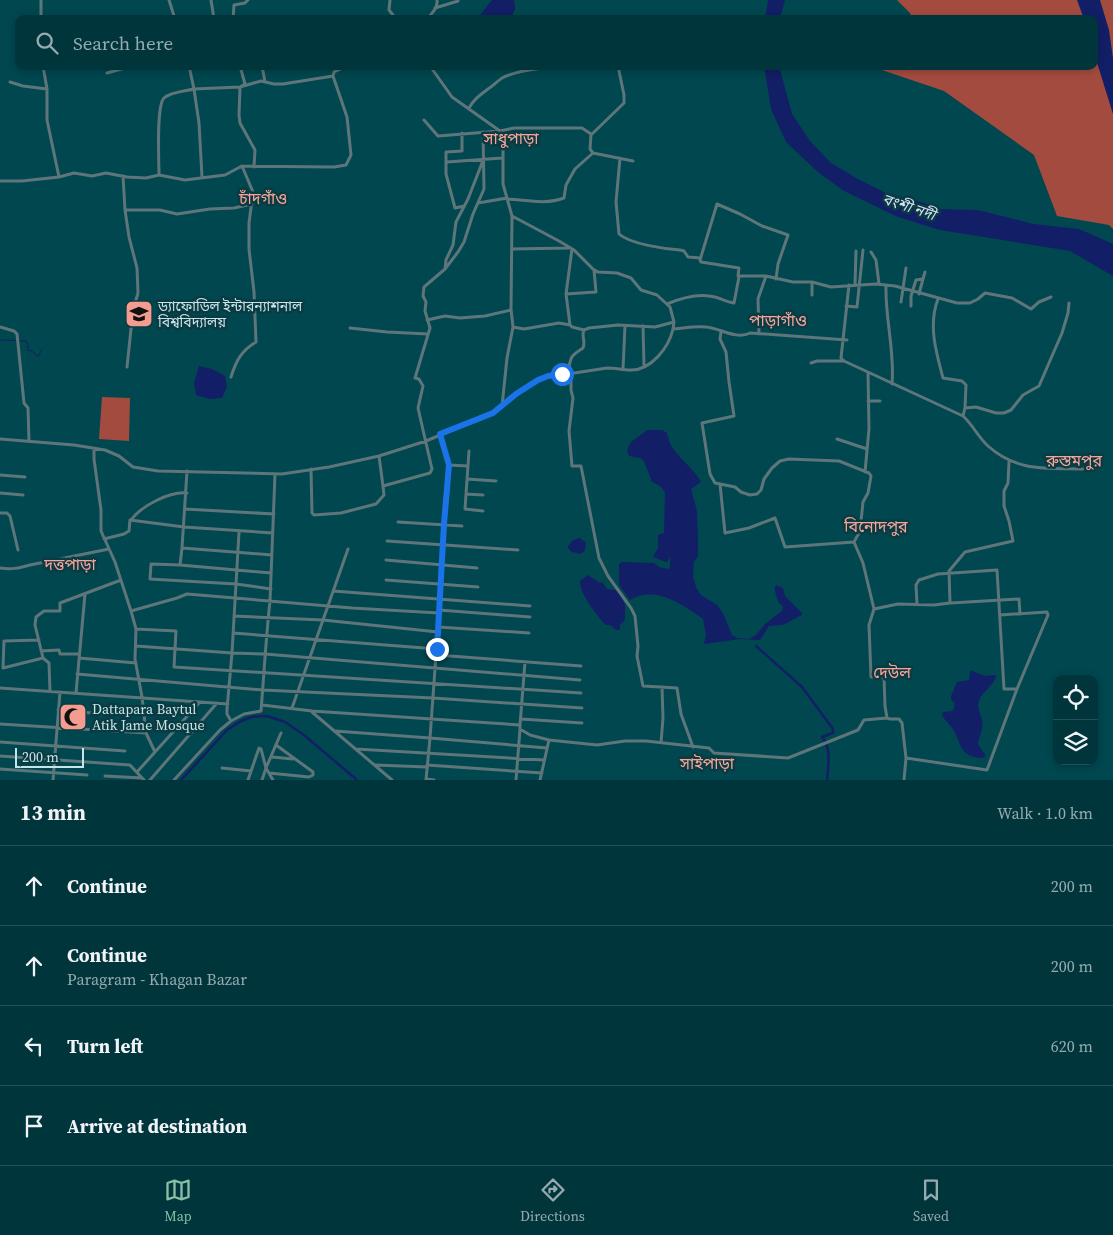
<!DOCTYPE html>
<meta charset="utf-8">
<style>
body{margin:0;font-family:"Source Serif 4","Noto Sans Bengali",serif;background:#0a3d43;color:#f1f3f6}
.controls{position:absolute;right:15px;bottom:15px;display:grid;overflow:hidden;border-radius:10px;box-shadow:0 2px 8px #0003}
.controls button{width:45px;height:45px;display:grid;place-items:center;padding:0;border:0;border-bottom:1px solid #225056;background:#00353c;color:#f1f3f6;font:25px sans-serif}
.scale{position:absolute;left:15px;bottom:12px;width:69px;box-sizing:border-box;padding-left:5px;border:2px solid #c7e4e8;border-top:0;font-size:14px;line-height:18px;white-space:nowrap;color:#c7e4e8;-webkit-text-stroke:4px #0b3b42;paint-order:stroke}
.stop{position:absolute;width:15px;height:15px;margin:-11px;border:4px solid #1a73e8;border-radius:50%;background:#fff}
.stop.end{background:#1a73e8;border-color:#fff;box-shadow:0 1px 5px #0008}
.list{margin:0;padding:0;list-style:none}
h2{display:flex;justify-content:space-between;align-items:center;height:65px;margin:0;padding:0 20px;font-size:21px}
h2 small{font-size:16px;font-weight:400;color:#95abaf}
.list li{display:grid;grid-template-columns:32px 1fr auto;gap:15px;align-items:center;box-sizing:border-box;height:80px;padding:0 20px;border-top:1px solid #225056}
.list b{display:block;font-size:19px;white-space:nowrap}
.list p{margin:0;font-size:16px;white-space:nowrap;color:#95abaf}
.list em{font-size:16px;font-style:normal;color:#95abaf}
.icon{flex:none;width:28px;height:28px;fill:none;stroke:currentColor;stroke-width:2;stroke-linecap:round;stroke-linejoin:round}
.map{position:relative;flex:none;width:1113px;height:780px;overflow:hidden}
.search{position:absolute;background:#00353c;box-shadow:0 2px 8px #0003;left:15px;right:15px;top:15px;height:55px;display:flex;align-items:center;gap:12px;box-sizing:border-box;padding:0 18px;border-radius:10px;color:#95abaf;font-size:19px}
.sheet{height:385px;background:#00353c}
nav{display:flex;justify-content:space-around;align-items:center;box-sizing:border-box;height:70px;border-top:1px solid #225056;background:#00353c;font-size:14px;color:#95abaf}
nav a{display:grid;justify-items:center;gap:2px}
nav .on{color:#8abfa5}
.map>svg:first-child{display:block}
.green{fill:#a44b40}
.water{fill:#121f66}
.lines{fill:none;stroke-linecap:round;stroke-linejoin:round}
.stream{stroke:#121f66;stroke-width:1}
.canal{stroke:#121f66;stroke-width:2.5}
.minor{stroke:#5e767a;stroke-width:3}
.route{stroke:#1a73e8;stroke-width:6}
.labels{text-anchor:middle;stroke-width:5;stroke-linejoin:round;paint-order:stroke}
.poi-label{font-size:14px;fill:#c7e4e8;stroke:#0b3b42;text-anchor:start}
.water-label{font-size:15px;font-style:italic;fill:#d7e0f5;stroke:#0b3b42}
.quarter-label{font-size:16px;fill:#f8a69a;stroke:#0b3b42}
</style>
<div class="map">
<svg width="1113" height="780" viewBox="0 0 1113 780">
<rect width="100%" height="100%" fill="#004750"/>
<path class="green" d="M897,0H1113V229L1109,225L1057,216L1034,155L944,91L870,66H1094V19H905L911,14Z
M102,397L130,398L129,441L99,439Z"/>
<path class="water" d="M492,0H514L515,9L511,19H477Z
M768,0H785L780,19H765Z
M1077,0H1100L1109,30L1113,58V114L1094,53V19H1084Z
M764,66H779L792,114L810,141L831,163L858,179L886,193L924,203L938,209L978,210L1034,224L1079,229L1113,244V276L1070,251L940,230L898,217L844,191L819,173L786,142L771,109Z
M199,366L212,369L225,376L227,387L222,398L209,399L196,395L194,383Z
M647,430H662L667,433C671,456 691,463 701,482L691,489L697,511L698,538V556L694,562L693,576L696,587L701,595L717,605L723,613L732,635L737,638L749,639L756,635L765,624L783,610L782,605L779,603C777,597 773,590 776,585L783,588L785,596L802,613V615L783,625L769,626L760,640L740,639L704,644L706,635L703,619C682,604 655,585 630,600L619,585V564L622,562L654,563L659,567L668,569L670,568V557L668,561L666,562L653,557L658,548V535L664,533L665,492L660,486L652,482L644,461L640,458L629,456L627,450L631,442Z
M580,538L586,543L585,550L581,554L572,552L568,548V546L573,540Z
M588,575L600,583L602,582L607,589L616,590L620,594L625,605V620L620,625V630H616L610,625H606C598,617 579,593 580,581Z
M970,670L985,676L995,675L996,676C994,686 982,691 979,701C976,708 981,714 982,720C984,727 979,737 978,744L986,756L982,758C958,757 962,742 952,728C949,723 945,721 942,715L943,712L953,711L955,703L951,700V696L957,682L969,680Z"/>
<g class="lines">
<path class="stream" d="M0,340L26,341L28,345V350L32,351L38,357L42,349"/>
<path class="canal" d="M756,646L802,687L833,729V733L822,737C832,749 828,765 827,780
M181,780L227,730L241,721L252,717L267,716L285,722L304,735L357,780"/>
<path class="minor" d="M169,0L175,19
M211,0L214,19
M390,0L389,10L396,19
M435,8L458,1
M41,19V0
M233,19L234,5L245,3L248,0
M427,19C432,13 438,8 437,0
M43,66L47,89V120L59,177
M189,66L194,89L240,87L261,81L274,84H283L333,76
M240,66L245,84L240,87L239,115L240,123L255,150L254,167
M262,66L265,82
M430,66L452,97L500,131L501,133L503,147V184L512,216L511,309L513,327L507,358L502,406
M107,73L132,66
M10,82L23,86L47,89
M469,108C474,99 480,95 488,89C493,86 498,80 504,77C532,65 566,68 596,66
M424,120L438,136L500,131L514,128H582L591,134L590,149L593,153L633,161
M462,133V151L446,152V174L455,208L464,206
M591,135L624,103V95L618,66
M620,158L616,202L619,234C630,244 665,249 680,250L684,251L688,257L700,258
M447,162L502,158
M159,175C159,161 156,106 164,98C170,92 186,91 194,89L199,123L202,177
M123,176L125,210
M0,181H22L59,177L74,173L92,176L106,173L127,177L146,178L159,175L185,180L225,175L242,166L334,167L346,165L351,155L347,117L333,76L334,72L347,66
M508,199C527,200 545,205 564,198L566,185L575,169L593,153
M478,203L507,198
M512,216L559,241L574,250L593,269L598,272L617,273L631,278L641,290L657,295L670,307L674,322L673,329C684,328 696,326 706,327C720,328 736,340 750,333L847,340
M512,249L569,248
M871,252L876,260L879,284
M445,269L458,252L464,242L473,214L484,189L483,132
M766,276H738L739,268L701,262L700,260L717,204L740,214L762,226L788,235L778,264L776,279
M812,282L831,287L876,284L895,286L957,303H970L978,299L985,293L1012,298L1031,309L1039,302L1051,297
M849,285L841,358L844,361L963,416C973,425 978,437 988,446C1017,472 1047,468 1083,469
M855,285L856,251
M886,286C885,319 895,351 892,384
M566,294L572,249
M919,294L923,279
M938,299C928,325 936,352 943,378L962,381L966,385L965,408L963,416
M901,302L906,268
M667,304C681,298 700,293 715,297C722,299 727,302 734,303L739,277
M846,306L857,307L863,250
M911,306V296L916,280L923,279L925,272
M427,320L445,316L460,318L485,316L511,310
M674,322L655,327L618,325L589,328L584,330C581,336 586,341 583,348C569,357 571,357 568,373L571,377V390L573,398L569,431L572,466H581L599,558L608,576L631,608L635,616L638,646L637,656L643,686L677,688L681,714L693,747
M570,325L566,294L596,292L594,270
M643,326L644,366
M0,327L14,331L17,334L24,403L28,408L29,441
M513,327L524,329L559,323L570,325L572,327L584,330
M350,328L387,332L428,334
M721,332L720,339L726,352L729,382L734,416L702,423L710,474L715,483L735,487L741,492L750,495L757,494L761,490L764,479L772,468L780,461L789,459L839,461L869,473L871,476L868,493L863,502L860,531L854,542
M759,334L758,299L766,276L793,282H812V295
M811,363L817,361H844
M127,367L133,310L138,293L137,268L129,237L125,210H160L177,214L210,209L234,208L252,204
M623,369L625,326
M231,377C236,361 241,351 256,342L254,292L249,249V223L253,192L242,166
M868,401H880
M965,408L976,407L996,413H1004L1011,410L1023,395L1039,386L1062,333L1068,313L1069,303
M0,439L74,445L105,450L119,456L133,467L158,471L282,474L329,467L379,456L426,441L493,413L516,394L542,378L607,368C615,368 623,370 630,370C651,371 669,347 673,329
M837,439L867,449
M94,448V459L101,510V531L115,562L131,611
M469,451L465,509L483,511
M379,456L383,486L430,473L432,469L418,408L423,386L419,379L415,378L430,328L425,311L426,302L423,296L424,287L445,269L446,260L453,245L456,222L468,199L484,158
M449,465L468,466
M311,469L312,513L314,515L341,513L376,504L384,495L383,486
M187,471L182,548L272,555
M865,472L869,429L868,373
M275,474L270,601C266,637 264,674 261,711L244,714L231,721L227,714V709L232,653L265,654L580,680
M0,475L25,477
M467,479L496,481
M720,484L725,533L749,528L775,518L785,547L854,542L863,563L874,609L869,625L871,677H884L885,706L887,718
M0,493L23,495
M466,494L483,495
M185,509L274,514
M0,513H7L10,516L18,550
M131,520C141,506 170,491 187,493
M398,522L462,526
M104,539L124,534L129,531L130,520L184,527L273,533
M387,541L518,550
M182,548L180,565L271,573
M386,560L477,568
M180,565L151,564L150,579L236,584L271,589
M0,568C11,570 19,568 30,565L109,549
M386,580L478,587
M333,591L530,606
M951,603L1019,599L1020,614
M917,604L916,585L919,580L938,574L997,570L1004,689H1017
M874,609L898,604L934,605L950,603L949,571L965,552L1013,541L1009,521L1004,506V491L1008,483L1009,462
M439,610L530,617
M439,613L449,465L440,434
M234,616L323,620L438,632
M438,627L529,633
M136,629L176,631L174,667L581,693
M233,633L437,649
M39,640L4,641L3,668L43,658
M136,646L232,653L239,532
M41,651L59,650L60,654H79
M437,655L581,666
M79,658L136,663
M77,674L263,690L433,698L582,708
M0,688L228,704
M50,691L49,663L43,658L35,625L36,617L44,611H60V603L121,580
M76,693L85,594
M262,705L312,711L520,725V729L530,735L549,740
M292,708L348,549
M58,710L103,714L144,708
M312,712L392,780
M521,719L582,723
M0,724L146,733
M520,725L525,662
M335,731L430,738L426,780
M0,742L125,751
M661,743L663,718L662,687
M356,749L544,760
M155,752L146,733L142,697L135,659L136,629L131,611L177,598L187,594L352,608L439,613L430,738L547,748
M0,756L130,765L144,780
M272,757L293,759
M906,758L987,770L1017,689L1048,615L1047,612L1000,615
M375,765L427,767
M427,765L542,773
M222,768L251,771
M0,769L87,775
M137,772L200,702
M269,773L309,777L313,775V772L276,745
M105,776L142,778
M426,779L434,780
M53,780L60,692
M150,780L217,703
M174,780L220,730L231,721
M248,780L259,748L261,749L266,768L262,780
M273,780L266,768L281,733
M516,780L520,729
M540,780L549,740L597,745L625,741H646L709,748L714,753L788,758L858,730L864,720L887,718L890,719H899L902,723L906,758L904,780"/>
</g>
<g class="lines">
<path class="route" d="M437,649L444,524L449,465L440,434L493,413L516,394L538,380L548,376L562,374"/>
</g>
<defs>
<symbol id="university-square" viewBox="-11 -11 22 22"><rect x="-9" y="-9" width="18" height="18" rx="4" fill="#f59c90" stroke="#0b3b42"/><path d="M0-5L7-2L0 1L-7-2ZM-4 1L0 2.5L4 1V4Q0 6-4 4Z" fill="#111"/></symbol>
<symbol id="mosque-square" viewBox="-11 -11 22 22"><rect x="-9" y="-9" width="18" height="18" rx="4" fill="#f59c90" stroke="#0b3b42"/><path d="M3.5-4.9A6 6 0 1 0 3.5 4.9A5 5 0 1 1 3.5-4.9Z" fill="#111"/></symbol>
</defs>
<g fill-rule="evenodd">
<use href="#university-square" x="123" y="298" width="32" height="32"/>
<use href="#mosque-square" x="57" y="701" width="32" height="32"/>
</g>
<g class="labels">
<g class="poi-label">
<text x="158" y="311">ড্যাফোডিল ইন্টারন্যাশনাল<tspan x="158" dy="16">বিশ্ববিদ্যালয়</tspan></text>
<text x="92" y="714">Dattapara Baytul<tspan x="92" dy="16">Atik Jame Mosque</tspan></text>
</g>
<g class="water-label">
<text transform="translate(909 207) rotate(18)" y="5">বংশী নদী</text>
</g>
<g class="quarter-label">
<text x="511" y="144">সাধুপাড়া</text>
<text x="263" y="204">চাঁদগাঁও</text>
<text x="778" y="326">পাড়াগাঁও</text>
<text x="1074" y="466">রুস্তমপুর</text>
<text x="876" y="532">বিনোদপুর</text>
<text x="70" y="570">দত্তপাড়া</text>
<text x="892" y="678">দেউল</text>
<text x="707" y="769">সাইপাড়া</text>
</g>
</g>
</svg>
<div class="controls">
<button><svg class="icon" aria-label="locate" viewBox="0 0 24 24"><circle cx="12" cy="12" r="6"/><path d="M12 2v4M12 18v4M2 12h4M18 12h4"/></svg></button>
<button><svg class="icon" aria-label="layers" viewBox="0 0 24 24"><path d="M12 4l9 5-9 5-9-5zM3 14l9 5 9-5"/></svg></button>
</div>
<div class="scale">200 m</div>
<div class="stop" style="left:562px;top:374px"></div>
<div class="stop end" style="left:437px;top:649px"></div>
<div class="search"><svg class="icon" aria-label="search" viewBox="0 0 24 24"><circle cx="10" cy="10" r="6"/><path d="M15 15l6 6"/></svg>Search here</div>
</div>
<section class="sheet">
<h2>13 min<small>Walk · 1.0 km</small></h2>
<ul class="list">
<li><svg class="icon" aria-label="ahead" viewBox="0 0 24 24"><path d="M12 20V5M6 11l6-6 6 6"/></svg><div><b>Continue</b></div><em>200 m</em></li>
<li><svg class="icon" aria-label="ahead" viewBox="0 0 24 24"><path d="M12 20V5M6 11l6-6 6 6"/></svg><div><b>Continue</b><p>Paragram - Khagan Bazar</p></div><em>200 m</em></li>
<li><svg class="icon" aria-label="left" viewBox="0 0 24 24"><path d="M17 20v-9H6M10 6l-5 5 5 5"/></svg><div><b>Turn left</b></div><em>620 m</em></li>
<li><svg class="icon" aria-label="arrive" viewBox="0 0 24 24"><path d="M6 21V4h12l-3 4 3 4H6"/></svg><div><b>Arrive at destination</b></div></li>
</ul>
</section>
<nav>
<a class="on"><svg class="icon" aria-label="map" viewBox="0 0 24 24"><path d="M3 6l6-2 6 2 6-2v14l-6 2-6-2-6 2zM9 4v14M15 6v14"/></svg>Map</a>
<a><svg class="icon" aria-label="directions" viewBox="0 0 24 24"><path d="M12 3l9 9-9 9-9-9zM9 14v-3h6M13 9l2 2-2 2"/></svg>Directions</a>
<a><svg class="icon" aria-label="saved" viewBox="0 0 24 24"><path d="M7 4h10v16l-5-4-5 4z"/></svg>Saved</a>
</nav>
